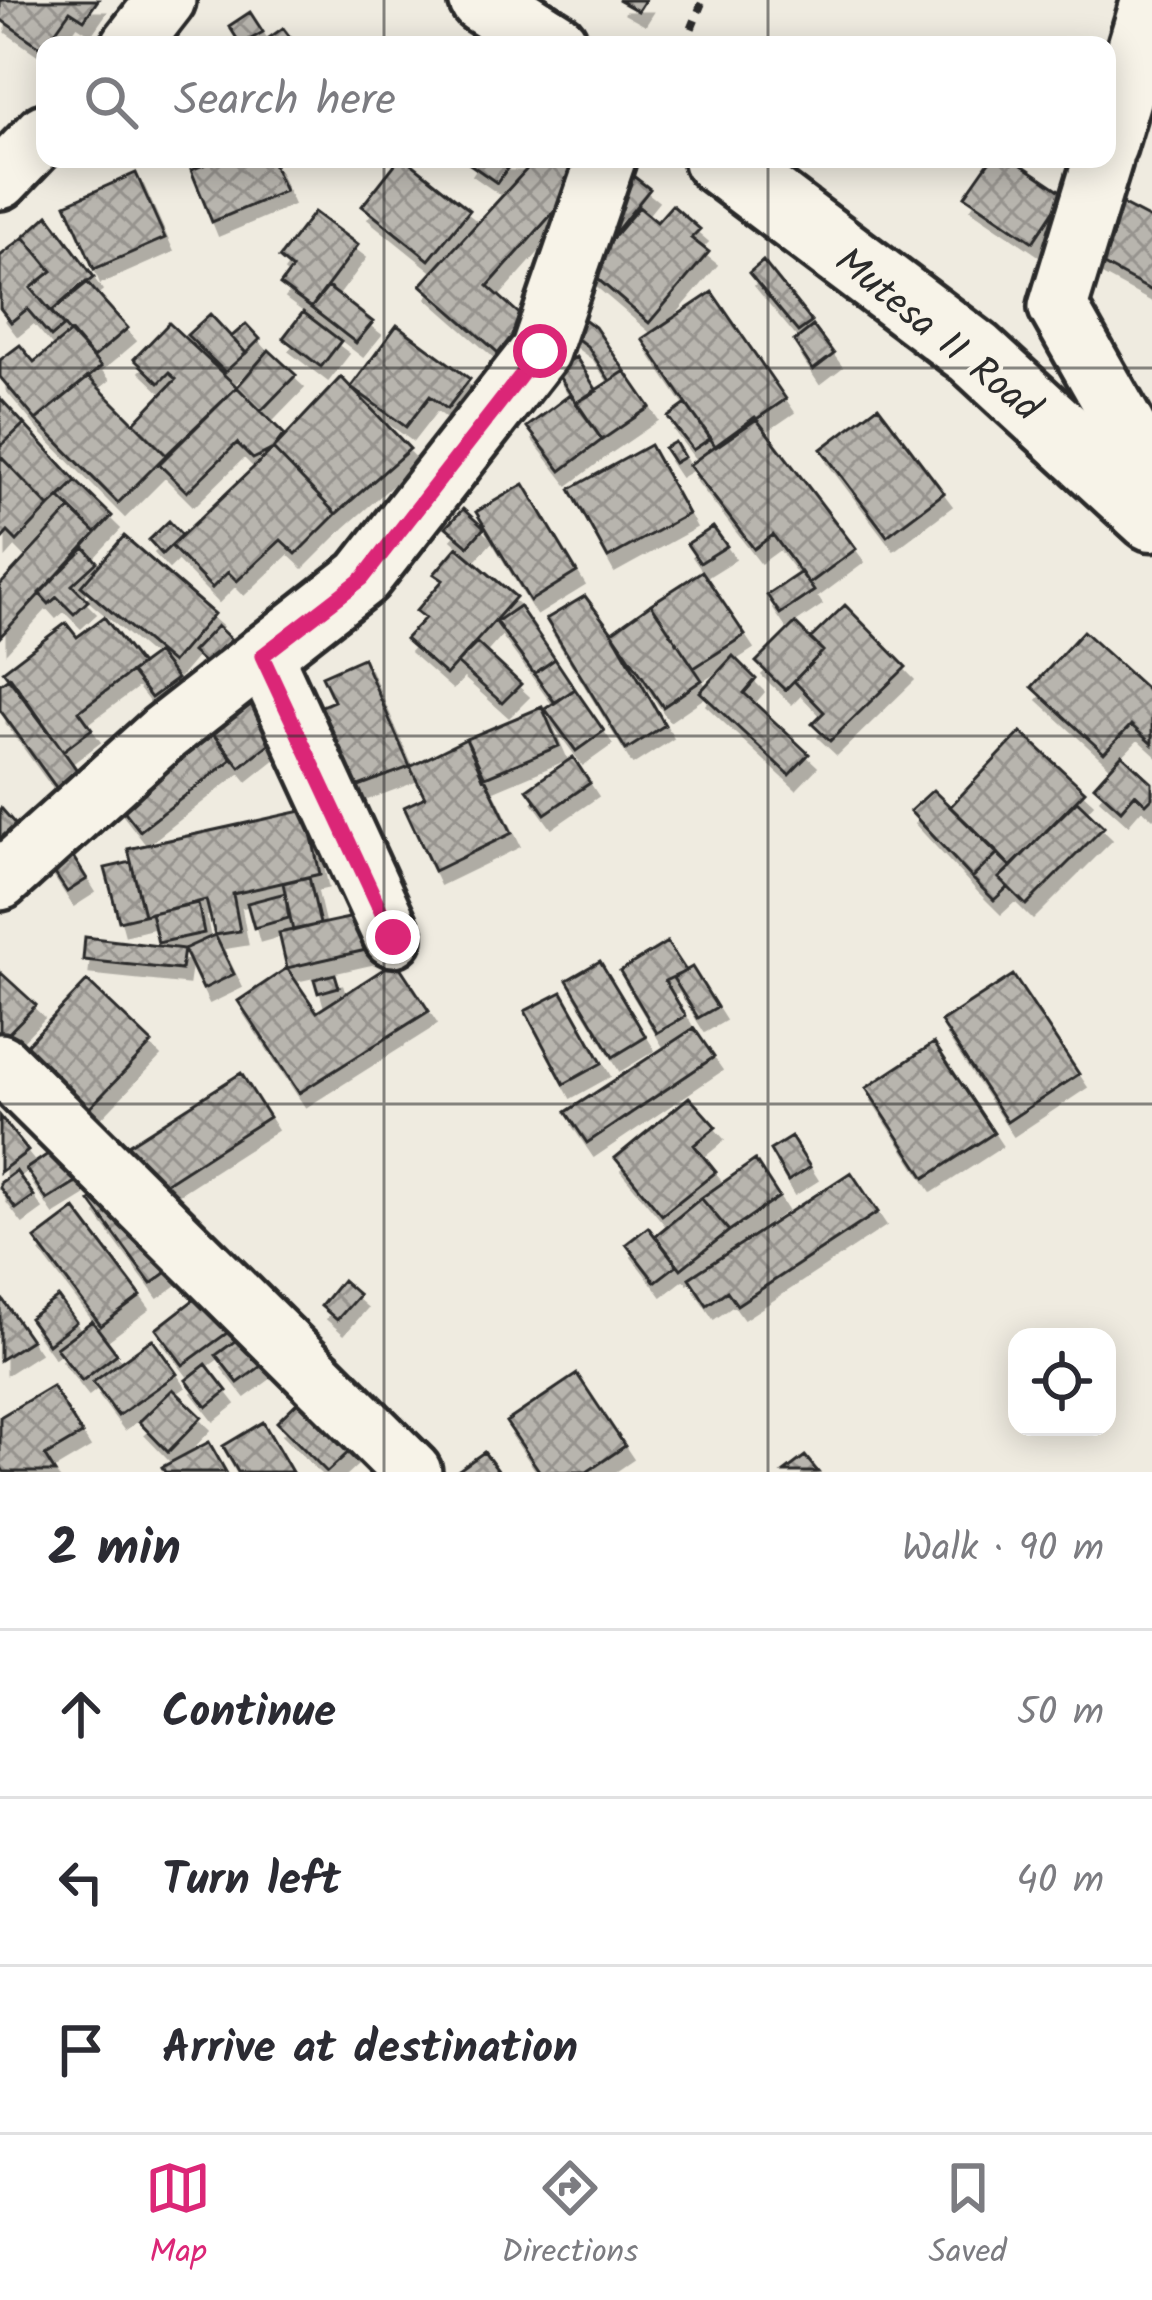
<!DOCTYPE html>
<meta charset="utf-8">
<style>
body{margin:0;font-family:Kalam,sans-serif;background:#f2f2f3;color:#2b2b33}
.controls{position:absolute;right:36px;bottom:36px;display:grid;overflow:hidden;border-radius:24px;box-shadow:0 6px 30px #0003}
.controls button{width:108px;height:108px;display:grid;place-items:center;padding:0;border:0;border-bottom:3px solid #e1e1e2;background:#fff;color:#2b2b33;font:60px sans-serif}
.stop{position:absolute;width:36px;height:36px;margin:-27px;border:9px solid #db2777;border-radius:50%;background:#fff}
.stop.end{background:#db2777;border-color:#fff;box-shadow:0 3px 12px #0008}
.list{margin:0;padding:0;list-style:none}
h2{display:flex;justify-content:space-between;align-items:center;height:156px;margin:0;padding:0 48px;font-size:51px}
h2 small{font-size:39px;font-weight:400;color:#7c7c81}
.list li{display:grid;grid-template-columns:78px 1fr auto;gap:36px;align-items:center;box-sizing:border-box;height:168px;padding:0 48px;border-top:3px solid #e1e1e2}
.list b{display:block;font-size:45px;white-space:nowrap}
.list em{font-size:39px;font-style:normal;color:#7c7c81}
.icon{flex:none;width:66px;height:66px;fill:none;stroke:currentColor;stroke-width:2;stroke-linecap:round;stroke-linejoin:round}
.map{position:relative;flex:none;width:1152px;height:1472px;overflow:hidden}
.search{position:absolute;background:#fff;box-shadow:0 6px 30px #0003;left:36px;right:36px;top:36px;height:132px;display:flex;align-items:center;gap:30px;box-sizing:border-box;padding:0 42px;border-radius:24px;color:#7c7c81;font-size:45px}
.sheet{height:660px;background:#fff}
nav{display:flex;justify-content:space-around;align-items:center;box-sizing:border-box;height:168px;border-top:3px solid #e1e1e2;background:#fff;font-size:33px;color:#7c7c81}
nav a{display:grid;justify-items:center;gap:6px}
nav .on{color:#db2777}
.map>svg:first-child{display:block}
.building{fill:url(#building-cross-hatch);stroke:#2b2b2b;stroke-width:3;filter:url(#shadow)}
.lines{fill:none;stroke-linecap:round;stroke-linejoin:round}
.street-casing{stroke:#2b2b2b;stroke-width:66}
.secondary-casing{stroke:#2b2b2b;stroke-width:75}
.path{stroke:#2b2b2b;stroke-width:8;stroke-dasharray:9 9;stroke-linecap:butt}
.street{stroke:#f7f3e8;stroke-width:57}
.secondary{stroke:#f7f3e8;stroke-width:66}
.route{stroke:#db2777;stroke-width:15}
.grid{fill:none;stroke:#2b2b2b;stroke-width:3;stroke-opacity:0.55}
.labels{text-anchor:middle;stroke-width:9;stroke-linejoin:round;paint-order:stroke}
.street-label{font-size:39px;fill:#2b2b2b;stroke:#f7f3e8}
</style>
<div class="map">
<svg width="1152" height="1472" viewBox="0 0 1152 1472">
<defs>
<pattern id="building-cross-hatch" width="8" height="8" patternUnits="userSpaceOnUse" patternTransform="scale(3)"><rect width="8" height="8" fill="#b8b5ae"/><path d="M0 0l8 8M0 8l8-8" fill="none" stroke="#96938e"/></pattern>
<filter id="shadow"><feDropShadow dx="7" dy="13" stdDeviation="0" flood-color="#0004"/></filter>
</defs>
<rect width="100%" height="100%" fill="#efebe0"/>
<filter id="ink" filterUnits="userSpaceOnUse"><feTurbulence type="fractalNoise" baseFrequency=".00833" numOctaves="2"/><feDisplacementMap in="SourceGraphic" scale="24" xChannelSelector="R" yChannelSelector="G"/><feConvolveMatrix kernelMatrix="1 2 1 2 8 2 1 2 1" color-interpolation-filters="sRGB"/></filter>
<g filter="url(#ink)">
<path class="building" d="M0,0H98L84,20L70,11L43,49L0,19Z
M618,0H645L638,11Z
M250,12L263,32L241,45L229,26Z
M283,28L296,45H259Z
M218,159H271L285,191L212,222L191,170Z
M399,159H406L470,210L429,260L362,206Z
M469,159H514L497,183L467,162Z
M536,159H581L592,169L488,286L534,327L505,359L421,285Z
M991,159H1013L1065,194L1033,242L965,196Z
M623,168L650,189L615,233L596,219Z
M136,173L165,238L94,269L66,204Z
M1114,200L1152,220V291L1085,255Z
M672,205L700,229L691,238L709,252L649,323L586,269L639,207L657,222Z
M314,212L358,245L311,308L280,285L292,269L279,258Z
M48,215L94,277L51,312L31,288L52,271L24,237Z
M24,237L52,271L31,288L64,326L51,337L27,309L11,322L0,308V256Z
M763,261L812,322L798,332L749,273Z
M86,281L128,328L93,358L51,312Z
M328,287L373,322L356,343L311,308Z
M712,292L786,399L716,447L642,339Z
M572,310L595,327L625,371L610,381L587,346L558,325Z
M303,312L341,341L321,367L283,338Z
M210,314L246,353L225,372L187,335Z
M169,323L237,387L166,455L134,423L176,379L169,373L159,383L134,359Z
M246,324L260,339L246,353L231,337Z
M397,325L470,379L447,409L430,396L406,427L351,387Z
M813,326L834,354L813,370L794,341Z
M71,332L101,367L36,420L0,377V360L20,345L34,362Z
M269,350L296,375L261,411L237,387Z
M576,357L597,391L576,403L555,370Z
M625,371L650,407L602,440L576,403Z
M88,377L166,455L118,503L36,420Z
M341,377L410,449L336,514L273,449Z
M237,387L284,434L273,449L253,459L237,443L187,492L159,464Z
M571,394L602,440L561,471L527,427Z
M0,398L24,424L0,447Z
M686,404L711,438L693,450L668,417Z
M878,406L944,493L887,536L821,449Z
M755,417L856,549L809,584L773,535L754,549L689,465Z
M24,424L76,481L49,507L0,456V447Z
M675,442L684,457L674,463L664,448Z
M650,445L688,514L608,558L570,489Z
M273,449L336,514L296,554L281,540L237,581L228,572L212,588L171,546Z
M0,456L49,507L17,541L8,532L0,541Z
M76,481L112,516L96,533L60,498Z
M524,484L577,572L530,601L476,512Z
M70,509L96,533L0,637V585Z
M463,509L484,528L468,546L446,527Z
M169,521L182,535L162,554L149,540Z
M713,527L727,546L700,563L687,544Z
M124,536L214,614L172,663L81,586Z
M457,547L516,597L446,675L405,639L425,618L416,611L443,580L434,574Z
M85,548L97,562L72,585L88,601L74,614L57,597L49,604L39,593Z
M702,571L745,635L694,668L651,604Z
M801,572L814,591L780,614L767,595Z
M585,596L612,632L665,725L626,750L546,619Z
M651,604L702,680L663,707L612,632Z
M845,605L906,667L830,741L812,724L824,712L794,681L823,651L810,639Z
M519,606L555,659L534,674L496,622Z
M104,617L141,665L79,711L92,729L63,751L3,671L66,623L77,637Z
M795,623L823,651L785,690L756,662Z
M217,626L238,646L207,680L196,669L203,662L192,652Z
M1083,631L1152,694V744L1131,725L1104,753L1032,687Z
M477,643L521,684L502,703L457,663Z
M157,653L177,679L151,698L131,672Z
M733,656L756,679L744,693L809,754L789,775L700,692Z
M363,658L410,767L348,790L312,710L334,701L322,676Z
M555,659L575,689L555,703L534,674Z
M10,677L82,777L60,793L0,710V684Z
M575,689L604,731L576,751L545,709Z
M246,695L279,736L240,767L207,726Z
M542,707L559,746L483,778L466,739Z
M207,726L232,759L140,831L115,799Z
M1021,732L1085,791L1011,867L950,807Z
M466,739L512,833L434,871L404,807L425,797L410,767Z
M1122,755L1152,783V798L1146,804L1135,794L1121,810L1094,786Z
M573,757L590,783L545,814L527,789Z
M933,790L998,853L972,878L910,811Z
M1077,801L1104,827L1026,905L999,878Z
M1,808L23,833L0,853V809Z
M306,810L320,874L233,894L240,931L215,935L206,900L144,915L128,849Z
M65,844L87,879L67,892L44,857Z
M998,853L1011,867L999,878L1008,887L994,900L972,878Z
M131,862L144,915L119,921L105,868Z
M309,877L320,924L293,931L283,883Z
M285,893L289,918L254,928L247,903Z
M198,903L204,933L158,943L151,913Z
M358,916L366,950L287,968L279,933Z
M215,935L234,974L203,989L184,949Z
M85,937L184,949L181,970L83,960Z
M667,942L686,971L665,981L686,1016L657,1033L620,971Z
M396,961L429,1011L299,1093L238,1001L287,968L317,1012Z
M600,961L646,1037L613,1057L567,980Z
M692,967L717,1007L698,1018L673,978Z
M0,972L36,1005L0,1042Z
M335,974L339,987L318,993L314,979Z
M1013,975L1079,1074L1007,1122L941,1022Z
M87,981L152,1043L81,1117L16,1056Z
M562,992L602,1063L564,1084L525,1011Z
M694,1028L714,1057L587,1143L566,1112Z
M934,1043L994,1133L925,1178L866,1088Z
M241,1073L269,1117L154,1191L125,1147Z
M689,1097L716,1127L694,1145L716,1172L662,1215L615,1158Z
M0,1116L28,1151L0,1172Z
M791,1137L810,1167L788,1181L770,1150Z
M54,1150L76,1182L47,1200L26,1169Z
M755,1160L779,1197L729,1231L701,1198Z
M16,1171L34,1196L16,1209L0,1188V1183Z
M851,1172L878,1212L737,1305L727,1291L707,1305L689,1278Z
M112,1184L173,1268L151,1284L90,1201Z
M701,1198L729,1231L681,1269L655,1236Z
M75,1209L141,1296L101,1326L35,1239Z
M648,1227L677,1265L655,1282L626,1244Z
M342,1280L359,1295L337,1320L321,1306Z
M205,1291L234,1328L183,1365L156,1329Z
M58,1297L76,1322L48,1344L29,1318Z
M3,1300L31,1340L0,1360V1303Z
M92,1321L117,1354L82,1381L56,1348Z
M247,1332L268,1361L238,1383L216,1355Z
M152,1339L177,1374L118,1416L93,1382Z
M206,1364L227,1391L207,1407L186,1380Z
M577,1374L625,1446L587,1472H540L506,1422Z
M52,1386L82,1434L45,1456L55,1472H4L0,1466V1417Z
M173,1389L202,1417L168,1452L139,1422Z
M301,1399L350,1451L327,1472L277,1422Z
M263,1422L292,1472H238L223,1446Z
M209,1442L226,1472H165L162,1467Z
M484,1452L499,1472H456Z
M805,1456L818,1472H784Z"/>
<g class="lines">
<defs>
<path id="street" d="M131,45L166,0
M1107,146L1151,0
M1103,159L1058,307L1126,427L1141,504
M0,180L45,133
M263,655L393,937
M0,881L164,733L363,577L540,351L606,159
M0,1063L412,1472"/>
<path id="secondary" d="M483,0L554,45
M717,159L974,353L1152,517"/>
</defs>
<use href="#street" class="street-casing"/>
<use href="#secondary" class="secondary-casing"/>
<path class="path" d="M685,45L703,0"/>
<use href="#street" class="street"/>
<use href="#secondary" class="secondary"/>
</g>
</g>
<g class="lines" filter="url(#ink)">
<path class="route" d="M393,937L262,656L363,578L540,351"/>
</g>
<path class="grid" d="M384,0V45M768,0V45M384,159V1472M768,159V1472M0,368H1152M0,736H1152M0,1104H1152"/>
<g class="labels">
<g class="street-label">
<text transform="translate(939 333) rotate(39)" y="14">Mutesa II Road</text>
</g>
</g>
</svg>
<div class="controls">
<button><svg class="icon" aria-label="locate" viewBox="0 0 24 24"><circle cx="12" cy="12" r="6"/><path d="M12 2v4M12 18v4M2 12h4M18 12h4"/></svg></button>
</div>
<div class="stop" style="left:540px;top:351px"></div>
<div class="stop end" style="left:393px;top:937px"></div>
<div class="search"><svg class="icon" aria-label="search" viewBox="0 0 24 24"><circle cx="10" cy="10" r="6"/><path d="M15 15l6 6"/></svg>Search here</div>
</div>
<section class="sheet">
<h2>2 min<small>Walk · 90 m</small></h2>
<ul class="list">
<li><svg class="icon" aria-label="ahead" viewBox="0 0 24 24"><path d="M12 20V5M6 11l6-6 6 6"/></svg><div><b>Continue</b></div><em>50 m</em></li>
<li><svg class="icon" aria-label="left" viewBox="0 0 24 24"><path d="M17 20v-9H6M10 6l-5 5 5 5"/></svg><div><b>Turn left</b></div><em>40 m</em></li>
<li><svg class="icon" aria-label="arrive" viewBox="0 0 24 24"><path d="M6 21V4h12l-3 4 3 4H6"/></svg><div><b>Arrive at destination</b></div></li>
</ul>
</section>
<nav>
<a class="on"><svg class="icon" aria-label="map" viewBox="0 0 24 24"><path d="M3 6l6-2 6 2 6-2v14l-6 2-6-2-6 2zM9 4v14M15 6v14"/></svg>Map</a>
<a><svg class="icon" aria-label="directions" viewBox="0 0 24 24"><path d="M12 3l9 9-9 9-9-9zM9 14v-3h6M13 9l2 2-2 2"/></svg>Directions</a>
<a><svg class="icon" aria-label="saved" viewBox="0 0 24 24"><path d="M7 4h10v16l-5-4-5 4z"/></svg>Saved</a>
</nav>
